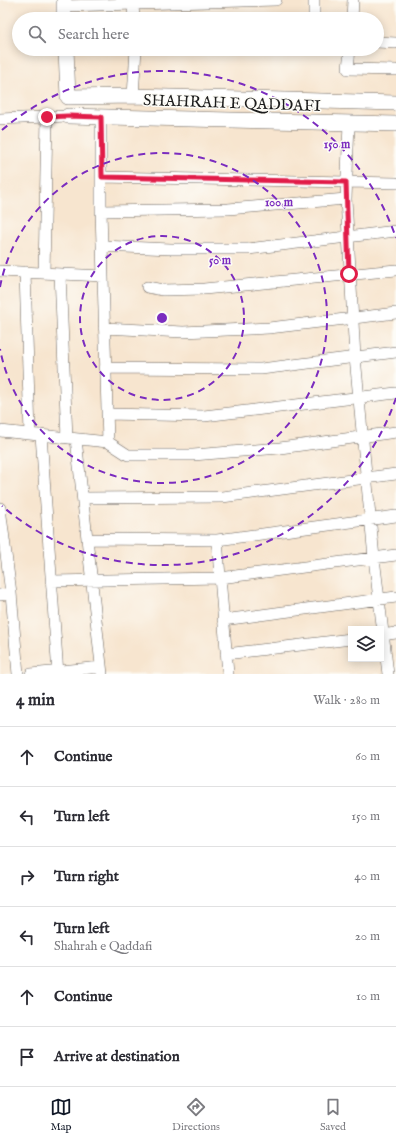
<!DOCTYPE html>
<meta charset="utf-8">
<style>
body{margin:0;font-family:"IM FELL English",serif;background:#f7f7f7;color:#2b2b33}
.controls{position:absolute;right:12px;bottom:12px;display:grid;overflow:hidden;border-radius:0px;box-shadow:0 2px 10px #0003}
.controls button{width:36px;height:36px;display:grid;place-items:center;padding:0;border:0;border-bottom:1px solid #e1e1e2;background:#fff;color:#2b2b33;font:20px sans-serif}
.stop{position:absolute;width:12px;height:12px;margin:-9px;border:3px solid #e11d48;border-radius:50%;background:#fff}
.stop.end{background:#e11d48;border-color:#fff;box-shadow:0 1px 4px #0008}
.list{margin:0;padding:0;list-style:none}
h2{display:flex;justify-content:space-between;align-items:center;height:52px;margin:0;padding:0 16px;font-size:17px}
h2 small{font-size:13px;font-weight:400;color:#7c7c81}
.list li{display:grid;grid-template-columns:26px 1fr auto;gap:12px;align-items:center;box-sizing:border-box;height:60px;padding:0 16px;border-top:1px solid #e1e1e2}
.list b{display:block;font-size:15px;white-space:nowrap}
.list p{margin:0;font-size:13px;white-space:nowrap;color:#7c7c81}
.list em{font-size:13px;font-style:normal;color:#7c7c81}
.icon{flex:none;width:22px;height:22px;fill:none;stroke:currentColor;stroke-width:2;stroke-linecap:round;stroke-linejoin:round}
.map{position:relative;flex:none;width:396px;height:674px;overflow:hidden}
.search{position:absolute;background:#fff;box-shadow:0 2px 10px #0003;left:12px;right:12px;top:12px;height:44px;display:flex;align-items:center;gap:10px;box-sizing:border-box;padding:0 14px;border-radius:22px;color:#7c7c81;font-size:15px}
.sheet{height:412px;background:#fff}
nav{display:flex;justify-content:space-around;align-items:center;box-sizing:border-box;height:56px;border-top:1px solid #e1e1e2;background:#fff;font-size:11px;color:#7c7c81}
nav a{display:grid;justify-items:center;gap:2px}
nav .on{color:#111827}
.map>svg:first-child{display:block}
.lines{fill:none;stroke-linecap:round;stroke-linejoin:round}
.minor-casing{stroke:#69625b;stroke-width:12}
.secondary-casing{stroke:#69625b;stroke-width:16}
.minor{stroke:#fff;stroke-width:11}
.secondary{stroke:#fff;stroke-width:15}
.route{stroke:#e11d48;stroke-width:5}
.ring{fill:none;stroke:#7b2cbf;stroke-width:2;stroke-dasharray:7 5}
.labels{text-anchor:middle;stroke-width:3;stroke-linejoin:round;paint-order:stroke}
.street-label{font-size:16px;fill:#1c1c1c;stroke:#fdfcf7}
.centre{fill:#7b2cbf;stroke:#fdfcf7;stroke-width:2}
.ring-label{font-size:12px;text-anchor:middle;font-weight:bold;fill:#7b2cbf;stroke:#fdfcf7;stroke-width:3;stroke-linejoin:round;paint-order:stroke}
</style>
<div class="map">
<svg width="396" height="674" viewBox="0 0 396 674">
<rect width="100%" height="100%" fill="#fdfcf7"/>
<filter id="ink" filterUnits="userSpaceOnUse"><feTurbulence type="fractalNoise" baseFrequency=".025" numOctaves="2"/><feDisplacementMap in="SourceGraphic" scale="8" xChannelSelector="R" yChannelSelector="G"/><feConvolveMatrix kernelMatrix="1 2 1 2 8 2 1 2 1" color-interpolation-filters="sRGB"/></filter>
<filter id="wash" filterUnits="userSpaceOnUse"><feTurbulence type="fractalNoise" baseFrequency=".012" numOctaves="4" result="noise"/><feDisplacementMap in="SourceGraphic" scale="16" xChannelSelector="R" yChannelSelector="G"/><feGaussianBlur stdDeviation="0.9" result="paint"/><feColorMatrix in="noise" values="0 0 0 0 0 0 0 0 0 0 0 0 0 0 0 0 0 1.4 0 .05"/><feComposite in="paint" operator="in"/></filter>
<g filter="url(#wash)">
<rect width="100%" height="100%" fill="#f7e5cf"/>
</g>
<g filter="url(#ink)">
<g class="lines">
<defs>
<path id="minor" d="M133,5L134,19
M64,6L276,0
M314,19V0
M352,19L353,0
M377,42L396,43
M350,49L348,69L396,70
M133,96L136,49
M101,117V211L108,442
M0,119L68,116
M349,123L346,199L355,357L374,558L388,674
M102,177L396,183
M101,211L228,209L346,199
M102,246L171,249H248L396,231
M0,271L103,276
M25,272L30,434
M44,273L47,117
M60,274L67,438
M147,287L163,290L204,289L396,270
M104,328L183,332L269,328L396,313
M105,368L261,369L396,352
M107,414L204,416L396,393
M0,431L108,442L128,455H193L280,448L396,432
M41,435L58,674
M76,439L102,674
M83,498L222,497L396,474
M0,508L11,593L18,674
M89,539L217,540L396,516
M217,540L228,674
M51,581L220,578L396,555
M0,595L11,593
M223,620L396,597
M381,635L396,633
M226,654L351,639
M31,674L101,667"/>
<path id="secondary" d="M64,0V19
M66,49L68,97L133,96L396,103
M68,116L396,124"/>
</defs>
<use href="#minor" class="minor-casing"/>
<use href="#secondary" class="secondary-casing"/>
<use href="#minor" class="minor"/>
<use href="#secondary" class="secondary"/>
</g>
</g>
<g class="lines" filter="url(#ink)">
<path class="route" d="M47,117L68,116L101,117L102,177L346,182L349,274"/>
</g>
<g class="ring">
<circle cx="162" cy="318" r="82"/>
<path d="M0 287A165 165 0 1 1 0 349"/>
<path d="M396 398A247 247 0 0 1 2 506M2 130A247 247 0 0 1 396 238"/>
</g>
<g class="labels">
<g class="street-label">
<text transform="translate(232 102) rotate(2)" y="6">SHAHRAH E QADDAFI</text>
</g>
</g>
<circle cx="162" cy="318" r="6" class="centre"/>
<g class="ring-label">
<text x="337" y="148">150 m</text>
<text x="279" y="206">100 m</text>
<text x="220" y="264">50 m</text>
</g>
</svg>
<div class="controls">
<button><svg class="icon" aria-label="layers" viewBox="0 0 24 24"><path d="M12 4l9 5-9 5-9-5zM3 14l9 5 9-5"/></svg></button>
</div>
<div class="stop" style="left:349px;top:274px"></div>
<div class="stop end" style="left:47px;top:117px"></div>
<div class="search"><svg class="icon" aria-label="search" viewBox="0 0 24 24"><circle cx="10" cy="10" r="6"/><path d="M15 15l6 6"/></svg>Search here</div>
</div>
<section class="sheet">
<h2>4 min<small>Walk · 280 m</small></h2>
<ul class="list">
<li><svg class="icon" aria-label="ahead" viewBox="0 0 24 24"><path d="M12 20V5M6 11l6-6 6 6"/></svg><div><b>Continue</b></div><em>60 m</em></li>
<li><svg class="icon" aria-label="left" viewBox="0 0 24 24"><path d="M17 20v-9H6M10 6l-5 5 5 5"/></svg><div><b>Turn left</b></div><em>150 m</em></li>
<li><svg class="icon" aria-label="right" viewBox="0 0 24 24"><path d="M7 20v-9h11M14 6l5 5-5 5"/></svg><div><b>Turn right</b></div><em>40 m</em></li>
<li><svg class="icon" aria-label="left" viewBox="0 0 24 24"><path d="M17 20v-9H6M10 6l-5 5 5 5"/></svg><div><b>Turn left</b><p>Shahrah e Qaddafi</p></div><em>20 m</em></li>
<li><svg class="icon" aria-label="ahead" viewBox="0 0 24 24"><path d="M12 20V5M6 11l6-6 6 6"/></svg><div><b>Continue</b></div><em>10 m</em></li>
<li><svg class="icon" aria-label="arrive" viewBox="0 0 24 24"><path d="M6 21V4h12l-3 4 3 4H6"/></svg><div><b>Arrive at destination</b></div></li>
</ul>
</section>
<nav>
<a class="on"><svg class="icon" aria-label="map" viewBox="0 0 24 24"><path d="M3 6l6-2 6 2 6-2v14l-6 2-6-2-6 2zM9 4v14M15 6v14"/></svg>Map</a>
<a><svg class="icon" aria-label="directions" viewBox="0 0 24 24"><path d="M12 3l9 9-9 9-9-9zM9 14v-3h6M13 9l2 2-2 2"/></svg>Directions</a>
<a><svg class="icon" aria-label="saved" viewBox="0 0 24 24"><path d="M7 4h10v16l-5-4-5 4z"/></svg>Saved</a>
</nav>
